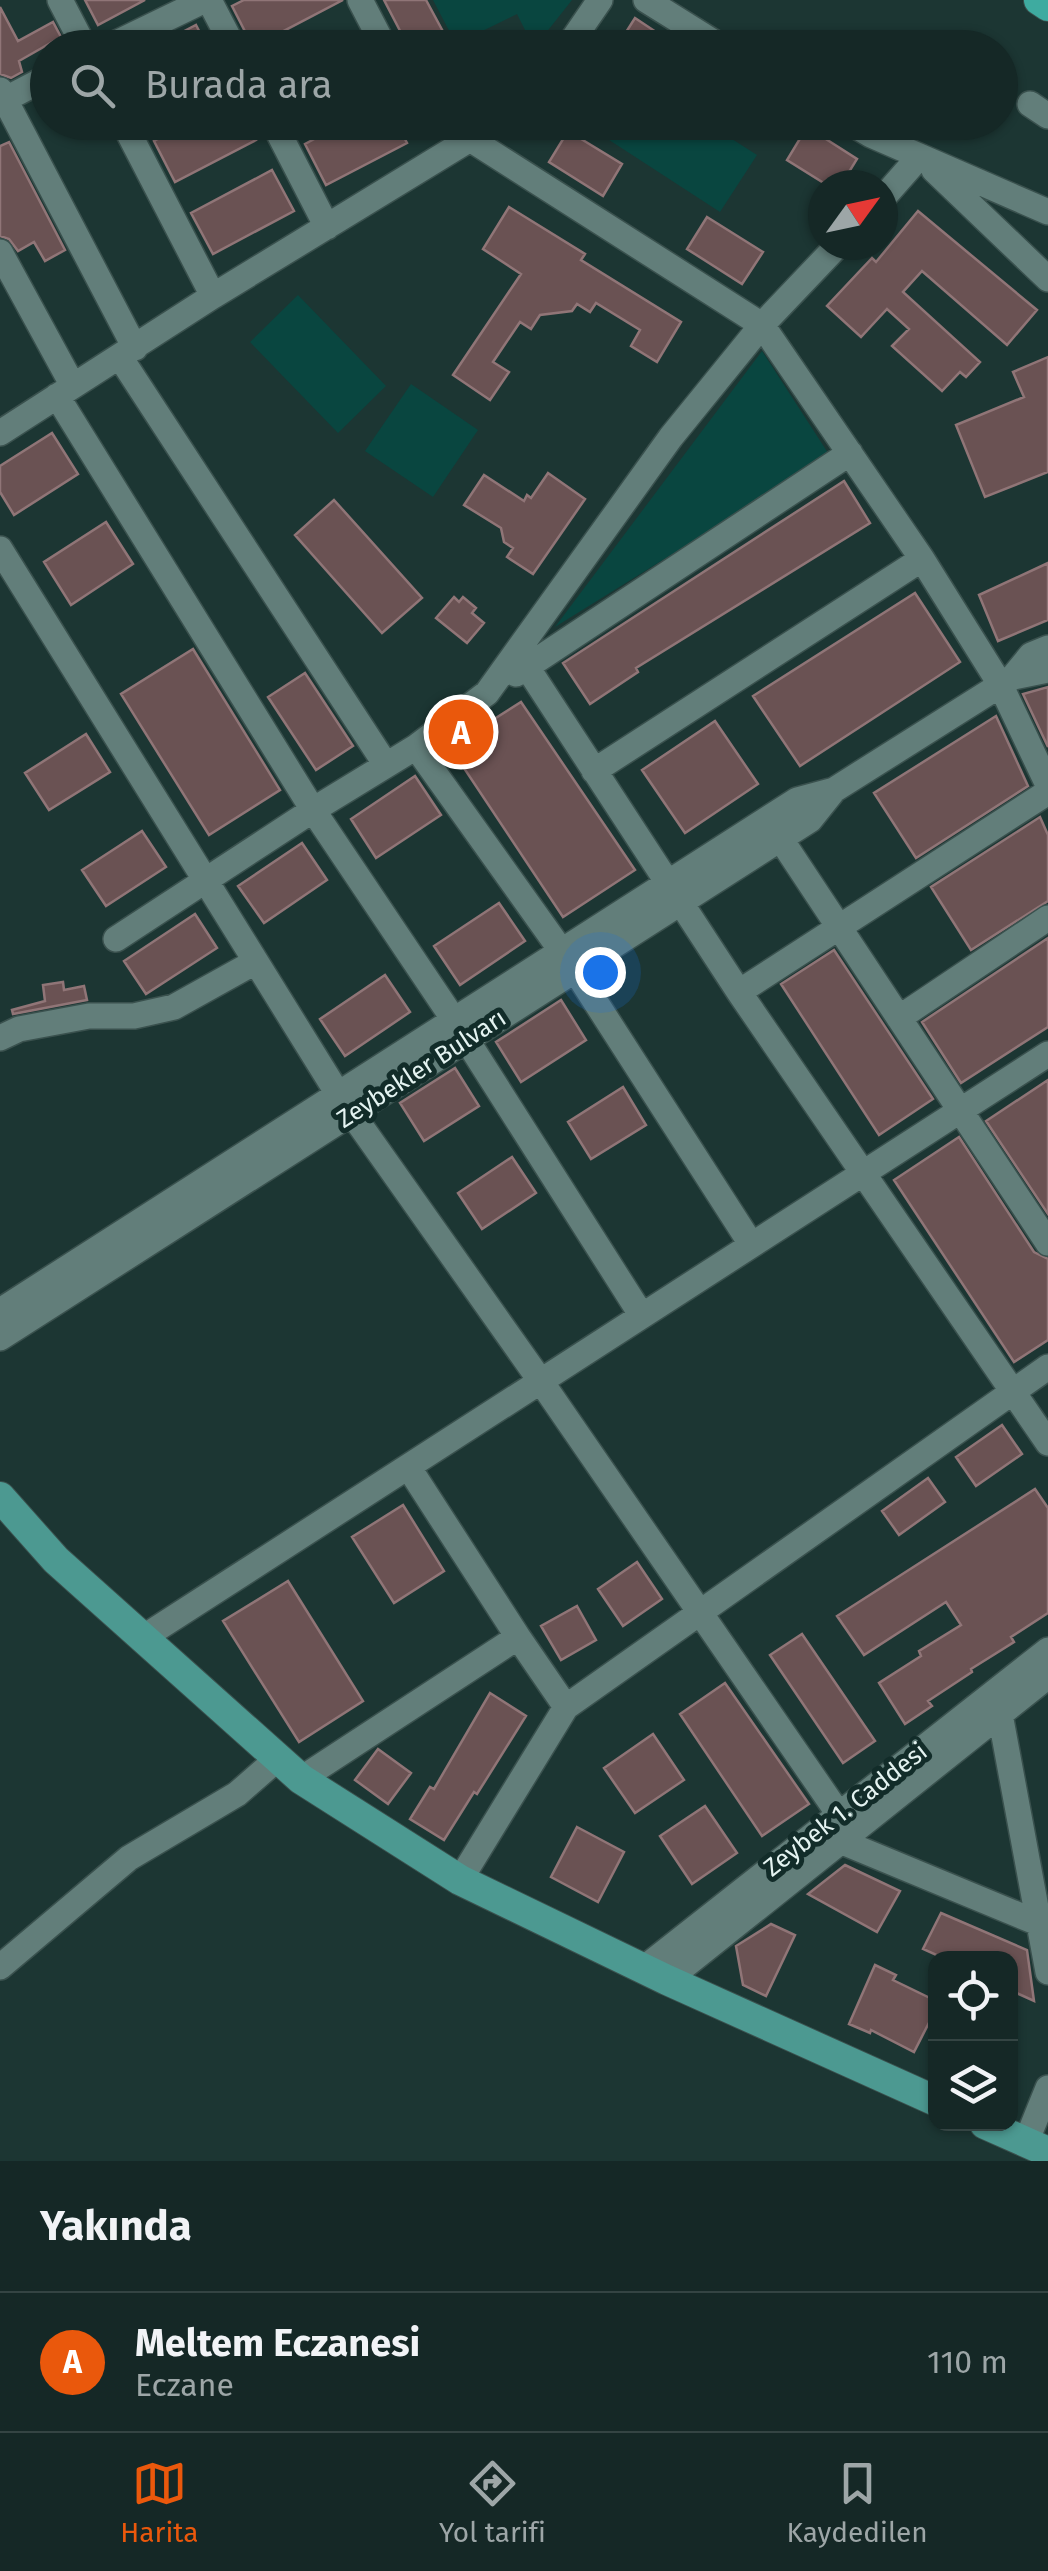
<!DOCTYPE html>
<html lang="tr">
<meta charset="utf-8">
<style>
body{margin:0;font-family:"Fira Sans",sans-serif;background:#223432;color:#f1f3f6}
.controls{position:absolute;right:30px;bottom:30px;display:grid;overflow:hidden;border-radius:20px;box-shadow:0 2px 8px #0004}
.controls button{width:90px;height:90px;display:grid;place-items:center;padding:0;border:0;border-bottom:2px solid #344443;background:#152826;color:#f1f3f6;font:50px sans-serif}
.compass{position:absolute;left:808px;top:170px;width:90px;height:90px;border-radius:50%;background:#152826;box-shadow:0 2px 8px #0004;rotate:57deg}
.you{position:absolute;left:600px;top:972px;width:35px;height:35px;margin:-25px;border:8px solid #fff;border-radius:50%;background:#1a73e8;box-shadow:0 0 0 15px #1a73e833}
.badge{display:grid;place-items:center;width:65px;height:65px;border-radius:50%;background:#ea580c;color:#fff;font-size:32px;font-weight:700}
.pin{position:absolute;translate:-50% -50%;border:5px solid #fff;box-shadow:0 2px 10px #0006}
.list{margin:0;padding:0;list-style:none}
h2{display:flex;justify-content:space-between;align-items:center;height:130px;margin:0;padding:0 40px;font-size:42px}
h2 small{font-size:32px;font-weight:400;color:#9da6a7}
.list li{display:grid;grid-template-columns:65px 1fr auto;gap:30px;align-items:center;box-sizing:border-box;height:140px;padding:0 40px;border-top:2px solid #344443}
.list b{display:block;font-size:38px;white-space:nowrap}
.list p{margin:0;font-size:32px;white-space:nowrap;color:#9da6a7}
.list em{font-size:32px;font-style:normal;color:#9da6a7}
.icon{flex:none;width:55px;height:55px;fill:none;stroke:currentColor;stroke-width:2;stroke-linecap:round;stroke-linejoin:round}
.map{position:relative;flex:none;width:1048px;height:2161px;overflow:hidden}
.search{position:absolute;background:#152826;box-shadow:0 2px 8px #0004;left:30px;right:30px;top:30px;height:110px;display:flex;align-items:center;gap:25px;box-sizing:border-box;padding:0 35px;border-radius:55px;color:#9da6a7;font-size:38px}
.sheet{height:270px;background:#152826}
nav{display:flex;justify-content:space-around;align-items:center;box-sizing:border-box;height:140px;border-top:2px solid #344443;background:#152826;font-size:28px;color:#9da6a7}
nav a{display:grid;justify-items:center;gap:5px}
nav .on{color:#ea580c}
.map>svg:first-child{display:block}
.green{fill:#094640}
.building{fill:#6a5253;stroke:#907577;stroke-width:2.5}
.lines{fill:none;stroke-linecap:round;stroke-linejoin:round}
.minor-casing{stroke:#3a514e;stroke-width:28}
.major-casing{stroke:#3a514e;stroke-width:32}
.highway-casing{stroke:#3a514e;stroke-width:32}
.minor{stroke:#627e7a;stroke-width:25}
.major{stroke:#4c9991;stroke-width:30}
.highway{stroke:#3eaba0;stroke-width:30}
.labels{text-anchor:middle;stroke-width:10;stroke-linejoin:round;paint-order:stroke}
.street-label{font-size:25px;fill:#e4f3f1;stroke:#122c29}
</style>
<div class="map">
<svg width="1048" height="2161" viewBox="0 0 1048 2161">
<rect width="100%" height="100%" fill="#1c3633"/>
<path class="green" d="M433,0H572L534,48L517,14L456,44Z
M612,123H707L757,155L720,212L603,136Z
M298,295L386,386L338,433L250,342Z
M762,351L830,456L555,627Z
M411,384L478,430L433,497L365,451Z"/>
<path class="building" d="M85,0H145L98,25Z
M244,0H343L253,47L232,6Z
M384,0H426L447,39L430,48H409Z
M0,7L18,41L53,22L61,37L19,61L22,72L11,78L0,74Z
M635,18L680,48H616Z
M196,25L208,48H152Z
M190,122H247L256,140L175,182L154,141Z
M346,122H396L407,143L326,185L305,144Z
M807,127L857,159L841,185H827L787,160Z
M568,131L622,164L603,196L549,162Z
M9,142L65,250L45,261L34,242L18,251L9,239L0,236V146Z
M272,170L294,211L213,254L191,213Z
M509,207L585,254L581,260L681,322L657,362L631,346L640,330L596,303L590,312L577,304L572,311L540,315L531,329L520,322L493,362L509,372L490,400L453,375L521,274L483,249Z
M918,211L1037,310L1007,345L922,271L903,292L980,362L966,377L960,372L942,391L892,346L909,329L887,309L861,337L827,306L872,258L876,262Z
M707,217L763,252L742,284L687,249Z
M1048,357V472L985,497L956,425L1024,397L1013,372Z
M52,433L78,474L14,515L0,492V466Z
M548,473L585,499L533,574L507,557L513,548L504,542L501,528L464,505L484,475L524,501L527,495L531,498Z
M844,481L870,523L636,668L638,672L590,704L563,663Z
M334,500L422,598L382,633L295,535Z
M106,522L133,564L71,605L44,562Z
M1048,563V620L998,641L979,595Z
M915,593L960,662L800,766L753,696Z
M454,597L459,602L463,597L476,608L472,613L484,623L467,643L436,618Z
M193,649L280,790L209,835L121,694Z
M305,673L353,746L316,770L268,697Z
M1048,687V747L1023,694Z
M521,702L635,870L563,917L450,747Z
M996,716L1028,786L916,858L874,793Z
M715,721L758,784L685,833L642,770Z
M86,734L110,772L49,810L25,773Z
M415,776L441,815L376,858L351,819Z
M1040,817L1048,835V901L971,950L931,887Z
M142,831L166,867L106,906L82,870Z
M302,843L327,880L264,923L238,886Z
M499,903L525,941L460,985L434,946Z
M195,914L217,948L146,994L124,961Z
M1048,938V1027L961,1083L922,1022Z
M834,950L933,1099L879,1135L781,984Z
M385,975L410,1012L345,1056L320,1019Z
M63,982L64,990L84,986L87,1000L13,1014L12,1010L45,1001L43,985Z
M561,1000L586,1040L521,1082L496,1042Z
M455,1068L479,1106L424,1141L400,1103Z
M1048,1080V1214L986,1121Z
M623,1087L646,1125L591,1159L568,1122Z
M959,1137L1034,1252L1048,1259V1340L1014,1362L894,1180Z
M512,1157L536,1193L482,1229L458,1193Z
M1002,1425L1022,1454L976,1486L956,1457Z
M928,1478L945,1502L899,1535L882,1511Z
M1035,1489L1048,1508V1613L1011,1637L1014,1642L971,1669L972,1672L928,1701L932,1706L905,1724L879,1683L921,1656L919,1651L961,1625L946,1602L864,1655L837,1616Z
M403,1505L444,1571L394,1603L352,1537Z
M637,1562L662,1599L623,1626L598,1589Z
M288,1581L363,1701L299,1742L223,1621Z
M577,1606L596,1640L561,1660L541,1626Z
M802,1634L875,1741L843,1763L770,1655Z
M725,1683L809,1804L762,1836L680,1714Z
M490,1693L526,1716L477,1794L474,1792L444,1840L410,1819L430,1787L434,1789Z
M653,1734L684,1780L635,1813L604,1768Z
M378,1749L411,1773L388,1804L355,1780Z
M705,1806L737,1853L692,1884L660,1836Z
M577,1827L624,1852L598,1902L551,1877Z
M845,1865L900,1891L877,1932L808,1894Z
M941,1913L1027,1950L1034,2001L1010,1990V1958H943L923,1949Z
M771,1924L795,1935L766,1996L743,1985L736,1946Z
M875,1965L896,1975L893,1980L936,2001V2009L914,2052L871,2030L870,2033L849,2024Z"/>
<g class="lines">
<defs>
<path id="minor" d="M60,0L85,48
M209,0L234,48
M360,0L385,48
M646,0L723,48
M106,48L205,0
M567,48L600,0
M0,90L135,348
M0,102L48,77
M1030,104L1048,116
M123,122L213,296
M273,122L327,227
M446,122L470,139L496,122
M849,122L871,135L1048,212
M934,170L1048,279
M883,198L919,157
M0,252L73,386
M120,357L386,765
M57,396L313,810L454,1020L642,1316
M0,433L213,296L470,139L762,325L922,559L1000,684L1048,785
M0,549L338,1094L542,1383L838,1813
M527,667L739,992L1048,1443
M516,674L850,453
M1013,677L1031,655L1048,648
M416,747L575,970L751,1244
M594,771L922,559
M780,838L1048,1243
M116,939L313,810L416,747L487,693L671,437L762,325L838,245
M739,992L1048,792
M899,1018L1048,918
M0,1038L19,1029L89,1016H134L174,1007L255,962
M0,1311L797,800L834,790L1013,677L1048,670
M0,1338L810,820L834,790
M409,1468L518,1637
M144,1637L1048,1054
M1000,1714L1048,1972
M301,1779L518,1637L566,1707
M840,1841L1038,1923
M460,1880L566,1707L1048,1367
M0,1967L129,1858L237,1794L276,1760
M643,1969L1048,1650
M667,1980L1048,1676
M1026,2142L1048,2088"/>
<path id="major" d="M0,1497L56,1560L301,1779L460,1880L667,1980L936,2101
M985,2124L1048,2152"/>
<path id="highway" d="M1039,0L1048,6"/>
</defs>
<use href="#minor" class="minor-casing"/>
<use href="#major" class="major-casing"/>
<use href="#highway" class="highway-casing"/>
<use href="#minor" class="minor"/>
<use href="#major" class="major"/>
<use href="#highway" class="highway"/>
</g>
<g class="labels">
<g class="street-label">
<text transform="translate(421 1068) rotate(-33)" y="9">Zeybekler Bulvarı</text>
<text transform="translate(845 1809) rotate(-38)" y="9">Zeybek 1. Caddesi</text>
</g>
</g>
</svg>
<div class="controls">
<button><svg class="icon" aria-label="locate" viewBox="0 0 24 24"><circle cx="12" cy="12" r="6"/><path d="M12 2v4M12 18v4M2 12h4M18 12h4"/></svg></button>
<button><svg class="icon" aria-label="layers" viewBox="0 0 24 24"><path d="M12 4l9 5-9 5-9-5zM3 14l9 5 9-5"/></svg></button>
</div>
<svg class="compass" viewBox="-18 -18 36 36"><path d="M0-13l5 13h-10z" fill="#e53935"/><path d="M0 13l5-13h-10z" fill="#9da6a7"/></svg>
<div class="you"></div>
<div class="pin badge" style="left:461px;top:732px">A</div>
<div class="search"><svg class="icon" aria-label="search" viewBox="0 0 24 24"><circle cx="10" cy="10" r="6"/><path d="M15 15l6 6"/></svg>Burada ara</div>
</div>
<section class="sheet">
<h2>Yakında<small></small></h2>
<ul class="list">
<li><span class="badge">A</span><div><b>Meltem Eczanesi</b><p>Eczane</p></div><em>110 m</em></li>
</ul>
</section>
<nav>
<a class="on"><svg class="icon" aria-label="map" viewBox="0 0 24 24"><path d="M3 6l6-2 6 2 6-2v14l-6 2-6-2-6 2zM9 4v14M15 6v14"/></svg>Harita</a>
<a><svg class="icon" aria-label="directions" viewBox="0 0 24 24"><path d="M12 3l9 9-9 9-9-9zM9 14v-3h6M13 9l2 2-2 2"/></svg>Yol tarifi</a>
<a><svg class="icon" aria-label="saved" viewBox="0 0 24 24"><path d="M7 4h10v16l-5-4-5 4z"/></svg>Kaydedilen</a>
</nav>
